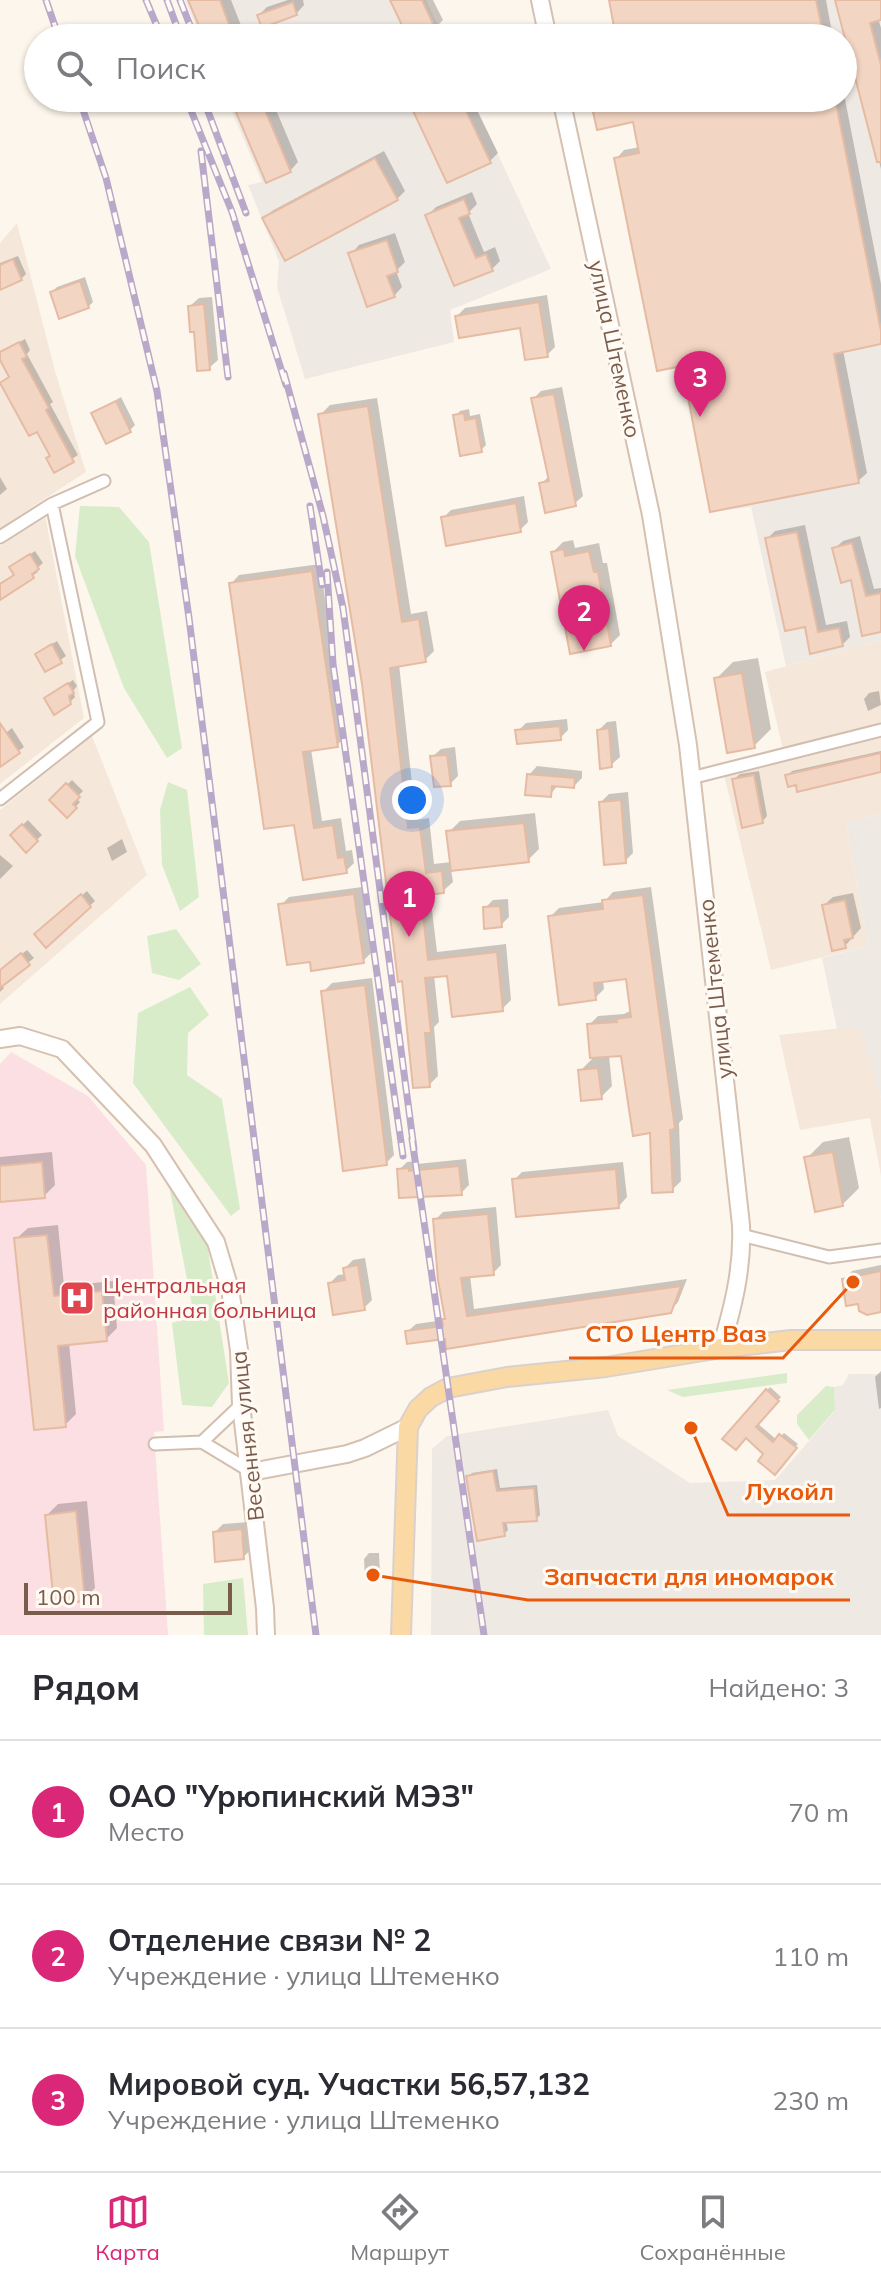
<!DOCTYPE html>
<html lang="ru">
<meta charset="utf-8">
<style>
body{margin:0;font-family:Mulish,sans-serif;background:#f2f2f3;color:#2b2b33}
.scale{position:absolute;left:24px;bottom:20px;width:208px;box-sizing:border-box;padding-left:8px;border:4px solid #7a5c4d;border-top:0;font-size:22px;line-height:28px;white-space:nowrap;color:#7a5c4d;-webkit-text-stroke:6px #fffaf3;paint-order:stroke}
.you{position:absolute;left:412px;top:800px;width:28px;height:28px;margin:-20px;border:6px solid #fff;border-radius:50%;background:#1a73e8;box-shadow:0 0 0 12px #1a73e833}
.badge{display:grid;place-items:center;width:52px;height:52px;border-radius:50%;background:#db2777;color:#fff;font-size:26px;font-weight:700}
.pin{position:absolute;translate:-50% -66px;filter:drop-shadow(0 2px 4px #0008)}
.pin::after{content:'';position:absolute;top:42px;width:28px;height:24px;background:inherit;clip-path:polygon(0 0,100% 0,50% 100%)}
.list{margin:0;padding:0;list-style:none}
h2{display:flex;justify-content:space-between;align-items:center;height:104px;margin:0;padding:0 32px;font-size:34px}
h2 small{font-size:26px;font-weight:400;color:#7c7c81}
.list li{display:grid;grid-template-columns:52px 1fr auto;gap:24px;align-items:center;box-sizing:border-box;height:144px;padding:0 32px;border-top:2px solid #e1e1e2}
.list b{display:block;font-size:30px;white-space:nowrap}
.list p{margin:0;font-size:26px;white-space:nowrap;color:#7c7c81}
.list em{font-size:26px;font-style:normal;color:#7c7c81}
.icon{flex:none;width:44px;height:44px;fill:none;stroke:currentColor;stroke-width:2;stroke-linecap:round;stroke-linejoin:round}
.map{position:relative;flex:none;width:881px;height:1635px;overflow:hidden}
.search{position:absolute;background:#fff;box-shadow:0 2px 6px #0004;left:24px;right:24px;top:24px;height:88px;display:flex;align-items:center;gap:20px;box-sizing:border-box;padding:0 28px;border-radius:44px;color:#7c7c81;font-size:30px}
.sheet{height:536px;background:#fff}
nav{display:flex;justify-content:space-around;align-items:center;box-sizing:border-box;height:112px;border-top:2px solid #e1e1e2;background:#fff;font-size:22px;color:#7c7c81}
nav a{display:grid;justify-items:center;gap:4px}
nav .on{color:#db2777}
.map>svg:first-child{display:block}
.residential{fill:#f5e8da}
.industrial{fill:#efe9e4}
.medical{fill:#fbdfe3}
.green{fill:#d8ecc9}
.shadow{fill:#0003}
.building{fill:#f3d5c3;stroke:#e6bba3;stroke-width:2}
.lines{fill:none;stroke-linecap:round;stroke-linejoin:round}
.street-casing{stroke:#d1beb0;stroke-width:15}
.secondary-casing{stroke:#d6c0b0;stroke-width:20}
.primary-casing{stroke:#dad1cd;stroke-width:22}
.street{stroke:#fff;stroke-width:11}
.secondary{stroke:#fff;stroke-width:16}
.primary{stroke:#fbd9a5;stroke-width:18}
.rail-casing{stroke:#b9a8c9;stroke-width:7}
.rail{stroke:#fffaf3;stroke-width:4;stroke-dasharray:12;stroke-linecap:butt}
.labels{text-anchor:middle;stroke-width:6;stroke-linejoin:round;paint-order:stroke}
.street-label{font-size:22px;fill:#7a5c4d;stroke:#fffaf3}
.health-label{font-size:22px;fill:#be3a42;stroke:#fffaf3;text-anchor:start}
.leader{fill:none;stroke:#e8590c;stroke-width:3}
.callout-dot{fill:#e8590c;stroke:#fffaf3;stroke-width:3}
.callout-label{font-size:24px;text-anchor:middle;font-weight:bold;fill:#e8590c;stroke:#fffaf3;stroke-width:6;stroke-linejoin:round;paint-order:stroke}
</style>
<div class="map">
<svg width="881" height="1635" viewBox="0 0 881 1635">
<rect width="100%" height="100%" fill="#fdf6ec"/>
<path class="residential" d="M17,223L55,371L86,472L0,528V243Z
M45,515L84,718L0,784V546Z
M881,640V725L783,750L765,672Z
M881,735V814L846,822L868,946L771,970L724,775Z
M92,736L147,875L0,1004V810Z
M860,1026L881,1098V1176L870,1118L800,1130L779,1035Z"/>
<path class="industrial" d="M185,0H426L444,38H201Z
M610,0H881V640L786,666L751,507L710,512L629,98H843V38H617Z
M226,98H472L551,269L450,310L454,342L305,379L277,287L279,261L248,185L262,182Z
M881,814V1098L860,1027L837,1029L822,958L868,946L846,822Z
M849,1374H881V1635H431L432,1449L447,1436L608,1410L618,1436L690,1483L775,1480L835,1411L834,1387L843,1385Z"/>
<path class="medical" d="M11,1052L88,1096L146,1165L164,1431L154,1432L168,1635H0V1064Z"/>
<path class="green" d="M80,506L119,507L149,542L182,748L167,758L124,688L75,556Z
M168,782L187,790L199,897L180,911L162,865L160,810Z
M176,929L201,964L179,980L152,973L147,936Z
M190,987L209,1015L188,1033L187,1075L222,1099L240,1209L231,1216L133,1083L138,1013Z
M167,1175L207,1243L229,1383L212,1407L182,1405L172,1323L194,1316Z
M787,1373V1383L683,1397L667,1390Z
M826,1386L834,1387L835,1410L809,1440L797,1424V1415Z
M243,1578L248,1635H204L203,1584Z"/>
<path class="shadow" d="M190,0H231L246,38H207Z
M288,0H303L304,5L296,14L259,15L267,7Z
M392,0H433L443,20L437,26L442,38H410Z
M611,0H826L833,38H619Z
M837,0H881V18H878L881,28V169Z
M843,89L881,284V342L843,350L867,473L858,481L683,364L616,159L624,150L640,147L635,120L592,98H843Z
M232,98H271L298,162L290,171Z
M409,98H471L498,153L490,161Z
M384,151L405,191L397,199L264,219L272,211Z
M472,192L477,204L468,213L484,252L495,247L500,261L492,269L455,284L427,216L436,207Z
M395,233L405,262L396,271L402,287L394,296L351,254L359,245Z
M18,256L26,274L21,279L0,282V263Z
M85,277L93,302L88,307L52,292L57,287Z
M547,295L555,347L547,355L522,326L457,316L465,308Z
M212,297L218,360L209,368L190,306L199,298Z
M25,339L30,350L27,354L53,402L50,404L78,455L55,470L52,455L37,429L2,383L10,376L0,353Z
M562,387L583,496L574,504L541,484L550,475L533,399L541,391Z
M121,397L135,425L130,430L93,414Z
M377,398L411,614L427,611L434,651L425,660L399,664L416,820L429,818L434,864L452,862L449,832L460,821L535,813L539,849L528,860L451,869L453,882L443,891L430,893L437,952L506,944L511,1000L502,1009L449,974L434,975L439,1022L434,1027L438,1076L429,1085L404,979L364,684L320,415L330,405Z
M469,409L470,416L480,414L486,445L481,450L455,416L460,411Z
M0,477L7,489L0,495Z
M524,496L528,522L520,530L443,518L451,510Z
M805,525L826,625L847,621L850,637L842,645L812,651L806,624L767,539L775,531Z
M860,536L874,589L881,588V630L834,549L843,541Z
M573,540L575,548L599,543L603,563H607L620,635L610,645L553,552L563,542Z
M35,551L43,563L36,569L38,572L0,597V583L16,574L17,563Z
M320,564L345,737L337,745L311,749L322,821L341,818L346,851L352,850L354,863L346,871L296,822L231,584L239,575Z
M57,641L66,656L46,670L37,654Z
M758,658L771,729L754,746L716,679L733,662Z
M73,680L77,686L73,691L75,697L70,702L46,698Z
M879,691L881,705L868,711L864,699L869,693Z
M567,719L568,730L560,738L518,731L526,723Z
M616,721L620,757L611,765L599,730L607,722Z
M12,728L24,747L0,764V731L3,735Z
M455,747L458,776L450,784L432,757L441,749Z
M881,751V770L797,783L787,776L792,771Z
M537,766L582,771V778L574,786L558,785L550,795L529,775Z
M759,771L767,816L762,822L734,779L740,774Z
M72,780L83,791L76,798L80,802L67,816L51,800Z
M628,792L633,853L625,861L601,802L609,794Z
M28,820L42,835L26,850L12,835Z
M122,839L127,852L112,861L107,848Z
M0,855L13,866L0,879Z
M362,887L371,953L363,961L311,960L281,905L289,897Z
M651,887L683,1119L679,1123L681,1181L672,1190L623,1054L609,1055L612,1086L601,1097L580,1071L592,1059L589,1025L598,1016L624,1014L632,1010L628,977L603,980L604,989L595,998L550,917L559,908L604,902L613,892Z
M87,891L95,901L46,945L42,930Z
M853,893L861,928L845,946L824,905L833,897Z
M508,899L509,917L501,925L485,908L493,900Z
M27,950L34,958L1,985L4,988L0,992V971Z
M372,978L394,1155L386,1163L324,991L332,983Z
M849,1137L859,1188L842,1205L807,1158L823,1142Z
M52,1152L55,1185L44,1196L0,1200V1157Z
M466,1159L469,1185L461,1193L399,1170L407,1162L416,1161L417,1164Z
M623,1162L627,1197L619,1206L514,1180L522,1172Z
M496,1207L501,1265L493,1273L470,1275L474,1309L687,1279L678,1302L670,1311L447,1337L407,1332L416,1324L444,1320L447,1317L435,1220L443,1212Z
M58,1225L64,1286L113,1281L117,1328L106,1339L69,1343L76,1414L65,1425L16,1239L28,1228Z
M365,1258L372,1300L364,1308L330,1283L338,1275L346,1274L345,1268L353,1260Z
M881,1265V1310L859,1302L844,1279L852,1271Z
M881,1371V1408L879,1409L875,1377Z
M770,1387L781,1397L757,1423L777,1440L784,1433L798,1444L774,1472L766,1453L746,1435L725,1438Z
M497,1469L500,1488L537,1485L540,1515L536,1519L506,1521L508,1530L504,1534L468,1477L472,1473Z
M87,1501L95,1588L84,1599L47,1515L58,1504Z
M249,1522L252,1549L243,1557L215,1532L223,1524Z
M369,1553H379L380,1573L375,1578L365,1579L364,1559Z"/>
<path class="building" d="M188,0H220L234,38H204Z
M390,0H422L436,30L420,38H408Z
M609,0H816L824,38H616Z
M835,0H881V20L870,23L881,65V162H877Z
M293,2L297,15L262,28L257,15Z
M230,98H260L291,172L266,183Z
M407,98H460L491,163L447,183Z
M590,98H835L881,331V344L834,354L859,483L710,512L682,366L657,371L614,158L639,153L633,122L597,130Z
M375,158L398,200L285,261L262,218Z
M464,199L470,214L459,218L476,258L486,254L493,271L454,286L425,215Z
M387,240L398,272L387,276L395,297L367,307L348,253Z
M13,259L22,280L0,290V265Z
M80,281L89,308L59,319L50,292Z
M539,302L548,357L525,360L520,328L459,338L455,316Z
M204,304L210,370L197,371L194,332H190L188,306Z
M19,342L27,357L22,359L49,408L46,410L74,462L54,473L46,458L50,456L37,432L29,436L0,383L9,377L0,360V352Z
M554,394L576,506L545,513L539,483L549,481L531,398Z
M116,401L131,432L106,444L91,413Z
M368,406L402,622L419,619L426,662L390,668L408,828L420,827L426,873L442,871L444,893L421,896L428,960L497,952L503,1011L452,1017L447,976L425,978L431,1033H425L430,1087L413,1088L402,981L398,982L362,684L318,414Z
M464,413L465,420L476,418L482,452L460,456L453,415Z
M516,503L521,532L446,546L441,517Z
M797,532L818,632L839,628L843,646L810,654L805,627L785,631L765,538Z
M852,543L866,596L881,593V632L862,636L851,580L841,583L832,548Z
M564,549L565,556L589,551L594,572H598L611,646L570,654L551,552Z
M30,554L39,569L32,574L34,578L0,600V584L14,575L9,567Z
M312,571L338,747L303,752L314,828L333,825L338,858L344,857L347,873L303,880L294,825L264,829L229,583Z
M52,644L62,663L45,672L35,654Z
M742,673L755,748L727,753L714,678Z
M68,683L74,693L69,696L71,704L54,715L44,698Z
M0,723L20,753L0,767Z
M560,726L561,740L517,744L515,730Z
M609,728L612,767L600,769L597,730Z
M881,753V772L797,792L796,785L788,787L785,775Z
M447,755L451,786L434,787L430,756Z
M527,774L575,778L574,788L552,786L551,797L525,795Z
M754,775L763,823L742,828L732,779Z
M66,783L80,797L73,804L77,808L67,818L49,800Z
M621,800L626,863L604,865L599,802Z
M524,823L529,862L451,871L446,831Z
M22,824L38,841L26,853L10,835Z
M81,894L91,907L46,948L34,934Z
M354,894L364,963L311,971L310,962L287,965L278,904Z
M643,895L675,1129L670,1130L673,1192L652,1193L650,1133L633,1136L621,1056L590,1058L587,1024L617,1022L616,1019L631,1017L626,979L594,983L596,1000L559,1005L548,916L603,909L602,900Z
M845,900L853,938L844,940L846,948L832,951L822,905Z
M500,906L502,927L484,929L483,907Z
M21,953L30,965L0,988V970Z
M365,985L387,1165L343,1171L321,991Z
M598,1068L602,1099L581,1101L578,1070Z
M833,1152L843,1206L815,1212L804,1157Z
M42,1162L45,1198L0,1202V1166Z
M459,1166L462,1195L399,1198L397,1169L409,1168V1171Z
M616,1169L619,1208L516,1217L512,1179Z
M488,1214L494,1275L461,1278L467,1316L681,1286L671,1313L446,1349L445,1339L407,1344L405,1331L443,1326L442,1319H445L438,1280L433,1219Z
M47,1235L54,1296L102,1291L107,1341L58,1346L66,1427L34,1430L14,1238Z
M358,1265L365,1310L333,1315L328,1283L345,1280L343,1268Z
M881,1271V1312L867,1315L859,1311L858,1304L846,1306L842,1279Z
M766,1389L779,1401L756,1427L773,1442L779,1434L797,1448L775,1475L758,1461L763,1454L746,1438L736,1450L722,1439Z
M493,1471L497,1491L534,1488L537,1521L503,1523L505,1536L477,1541L466,1476Z
M76,1511L85,1601L54,1604L45,1515Z
M242,1529L244,1559L215,1562L213,1532Z"/>
<g class="lines">
<defs>
<path id="street" d="M0,537L52,504L104,481
M691,778L881,730
M0,799L98,722L52,504
M741,1235L829,1257L881,1250
M202,1442L241,1405
M155,1444L202,1442L250,1471"/>
<path id="secondary" d="M540,0L548,38
M561,98L651,515L688,745L741,1225C743,1268 733,1307 721,1348
M0,1039L20,1036L62,1049L153,1145L216,1242L230,1289L239,1350L241,1405L265,1608L266,1635
M251,1472L347,1454L365,1448L408,1427"/>
<path id="primary" d="M401,1635L408,1427L418,1409L431,1397L448,1388L507,1377L606,1367L721,1348L791,1340H881"/>
</defs>
<use href="#street" class="street-casing"/>
<use href="#secondary" class="secondary-casing"/>
<use href="#primary" class="primary-casing"/>
<use href="#street" class="street"/>
<use href="#secondary" class="secondary"/>
<use href="#primary" class="primary"/>
<defs>
<path id="rail" d="M46,0L59,38
M146,0L162,38
M167,0L181,38
M180,0L195,38
M79,98L106,178L157,391L189,618L316,1635
M186,98L232,212L286,385
M203,98L246,213
M201,151L228,377
M284,373L323,516L343,608L414,1149
M310,506L322,585
M327,572L333,664L403,1156
M412,1139L484,1635"/>
</defs>
<use href="#rail" class="rail-casing"/>
<use href="#rail" class="rail"/>
</g>
<defs>
<symbol id="hospital-square" viewBox="-11 -11 22 22"><rect x="-9" y="-9" width="18" height="18" rx="4" fill="#e0444e" stroke="#fffaf3"/><path d="M-5-5h3v3.5h4V-5h3V5h-3V1.5h-4V5h-3Z" fill="#fff"/></symbol>
</defs>
<g fill-rule="evenodd">
<use href="#hospital-square" x="57" y="1278" width="40" height="40"/>
</g>
<g class="labels">
<g class="street-label">
<text transform="translate(615 349) rotate(78)" y="8">улица Штеменко</text>
<text transform="translate(715 989) rotate(-96)" y="8">улица Штеменко</text>
<text transform="translate(247 1436) rotate(-96)" y="8">Весенняя улица</text>
</g>
<g class="health-label">
<text x="103" y="1293">Центральная<tspan x="103" dy="25">районная больница</tspan></text>
</g>
</g>
<path class="leader" d="M853 1282L783 1358H569M691 1428L728 1515H850M373 1575L528 1600H850"/>
<g class="callout-dot">
<circle cx="853" cy="1282" r="8"/>
<circle cx="691" cy="1428" r="8"/>
<circle cx="373" cy="1575" r="8"/>
</g>
<g class="callout-label">
<text x="676" y="1342">СТО Центр Ваз</text>
<text x="789" y="1500">Лукойл</text>
<text x="689" y="1585">Запчасти для иномарок</text>
</g>
</svg>
<div class="scale">100 m</div>
<div class="you"></div>
<div class="pin badge" style="left:409px;top:937px">1</div>
<div class="pin badge" style="left:584px;top:651px">2</div>
<div class="pin badge" style="left:700px;top:417px">3</div>
<div class="search"><svg class="icon" aria-label="search" viewBox="0 0 24 24"><circle cx="10" cy="10" r="6"/><path d="M15 15l6 6"/></svg>Поиск</div>
</div>
<section class="sheet">
<h2>Рядом<small>Найдено: 3</small></h2>
<ul class="list">
<li><span class="badge">1</span><div><b>ОАО &quot;Урюпинский МЭЗ&quot;</b><p>Место</p></div><em>70 m</em></li>
<li><span class="badge">2</span><div><b>Отделение связи № 2</b><p>Учреждение · улица Штеменко</p></div><em>110 m</em></li>
<li><span class="badge">3</span><div><b>Мировой суд. Участки 56,57,132</b><p>Учреждение · улица Штеменко</p></div><em>230 m</em></li>
</ul>
</section>
<nav>
<a class="on"><svg class="icon" aria-label="map" viewBox="0 0 24 24"><path d="M3 6l6-2 6 2 6-2v14l-6 2-6-2-6 2zM9 4v14M15 6v14"/></svg>Карта</a>
<a><svg class="icon" aria-label="directions" viewBox="0 0 24 24"><path d="M12 3l9 9-9 9-9-9zM9 14v-3h6M13 9l2 2-2 2"/></svg>Маршрут</a>
<a><svg class="icon" aria-label="saved" viewBox="0 0 24 24"><path d="M7 4h10v16l-5-4-5 4z"/></svg>Сохранённые</a>
</nav>
